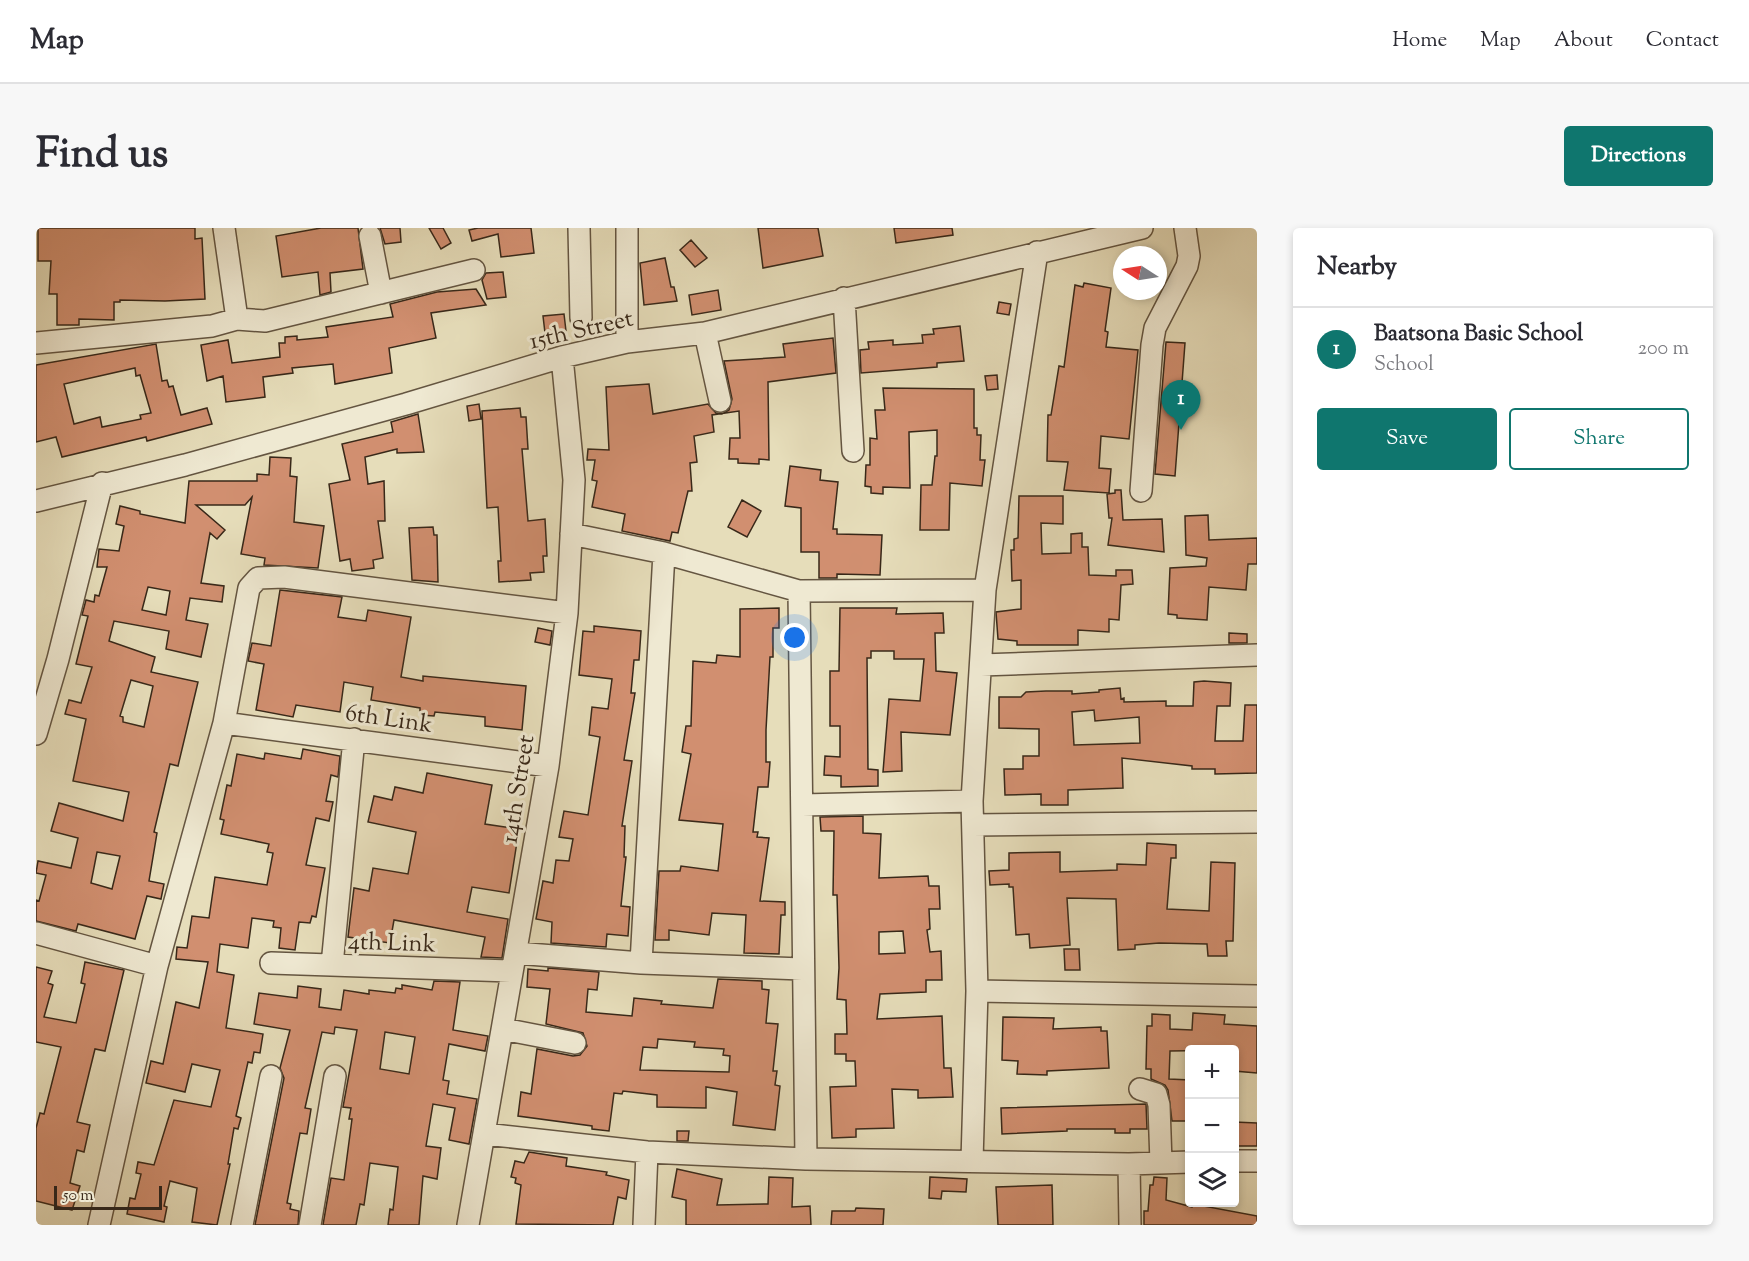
<!DOCTYPE html>
<meta charset="utf-8">
<style>
body{margin:0;font-family:"Sorts Mill Goudy",serif;background:#f7f7f7;color:#2b2b33}
.controls{position:absolute;right:18px;bottom:18px;display:grid;overflow:hidden;border-radius:6px;box-shadow:0 3px 9px #0003}
.controls button{width:54px;height:54px;display:grid;place-items:center;padding:0;border:0;border-bottom:2px solid #e1e1e2;background:#fff;color:#2b2b33;font:30px sans-serif}
.compass{position:absolute;left:1077px;top:18px;width:54px;height:54px;border-radius:50%;background:#fff;box-shadow:0 3px 9px #0003;rotate:282deg}
.scale{position:absolute;left:18px;bottom:15px;width:108px;box-sizing:border-box;padding-left:6px;border:3px solid #382819;border-top:0;font-size:16px;line-height:21px;white-space:nowrap;color:#382819;-webkit-text-stroke:4px #efe9d2;paint-order:stroke}
.you{position:absolute;left:759px;top:410px;width:21px;height:21px;margin:-15px;border:4px solid #fff;border-radius:50%;background:#1a73e8;box-shadow:0 0 0 9px #1a73e833}
.badge{display:grid;place-items:center;width:39px;height:39px;border-radius:50%;background:#0f766e;color:#fff;font-size:20px;font-weight:700}
.pin{position:absolute;translate:-50% -50px;filter:drop-shadow(0 2px 3px #0008)}
.pin::after{content:'';position:absolute;top:32px;width:21px;height:18px;background:inherit;clip-path:polygon(0 0,100% 0,50% 100%)}
.list{margin:0;padding:0;list-style:none}
h2{display:flex;justify-content:space-between;align-items:center;height:78px;margin:0;padding:0 24px;font-size:26px}
h2 small{font-size:20px;font-weight:400;color:#7c7c81}
.list li{display:grid;grid-template-columns:39px 1fr auto;gap:18px;align-items:center;box-sizing:border-box;height:84px;padding:0 24px;border-top:2px solid #e1e1e2}
.list b{display:block;font-size:22px;white-space:nowrap}
.list p{margin:0;font-size:20px;white-space:nowrap;color:#7c7c81}
.list em{font-size:20px;font-style:normal;color:#7c7c81}
.actions{display:flex;gap:12px;padding:18px 24px}
.actions a{flex:1;padding:14px 0;border:2px solid #0f766e;border-radius:6px;text-align:center;font-size:21px;color:#0f766e}
.actions .main{background:#0f766e;color:#fff}
.icon{flex:none;width:33px;height:33px;fill:none;stroke:currentColor;stroke-width:2;stroke-linecap:round;stroke-linejoin:round}
.map{position:relative;flex:none;width:1221px;height:997px;overflow:hidden;border-radius:6px}
header{display:flex;align-items:center;gap:36px;box-sizing:border-box;height:84px;padding:0 30px;background:#fff;border-bottom:2px solid #e1e1e2}
header strong{font-size:28px}
nav{display:flex;gap:33px;margin-inline-start:auto;font-size:21px}
.intro{display:flex;align-items:center;justify-content:space-between;box-sizing:border-box;height:144px;padding:0 36px}
h1{margin:0;font-size:42px}
.button{padding:15px 27px;border-radius:6px;background:#0f766e;color:#fff;font-size:21px;font-weight:700}
main{display:flex;gap:36px;padding:0 36px}
aside{flex:1;background:#fff;border-radius:6px;box-shadow:0 3px 9px #0003}
.map>svg:first-child{display:block}
.building{fill:#d18f70;stroke:#382819;stroke-width:1.5;fill-rule:evenodd}
.lines{fill:none;stroke-linecap:round;stroke-linejoin:round}
.minor-casing{stroke:#645541;stroke-width:24}
.minor{stroke:#efe9d2;stroke-width:21}
.labels{text-anchor:middle;stroke-width:6;stroke-linejoin:round;paint-order:stroke}
.street-label{font-size:24px;fill:#382819;stroke:#efe9d2}
</style>
<header>
<strong>Map</strong>
<nav><a>Home</a><a>Map</a><a>About</a><a>Contact</a></nav>
</header>
<div class="intro"><h1>Find us</h1><a class="button">Directions</a></div>
<main>
<div class="map">
<svg width="1221" height="997" viewBox="0 0 1221 997">
<rect width="100%" height="100%" fill="#e6ddba"/>
<filter id="stains"><feTurbulence type="fractalNoise" baseFrequency=".00333" numOctaves="4"/><feColorMatrix values="0 0 0 0 .2 0 0 0 0 .09 0 0 0 0 .02 0 0 0 .5 -.17"/></filter>
<radialGradient id="worn" r=".72"><stop offset=".6" stop-color="#630" stop-opacity="0"/><stop offset="1" stop-color="#630" stop-opacity=".3"/></radialGradient>
<path class="building" d="M2,0H159V11L166,10L169,71L129,73L84,72V74H78V92L43,91V97H21V66H13L15,33H2Z
M285,0H322L327,41L294,45L295,64L284,67L282,44L246,49L240,8Z
M344,0H364L365,14L349,16Z
M393,0H407L415,15L405,21Z
M442,0H495L498,25L465,29L462,6L436,13L433,2Z
M722,0H782L787,28L727,40Z
M858,0H916L917,7L860,15Z
M655,12L671,30L659,39L644,22Z
M629,30L635,59H638L641,73L608,77L604,35Z
M467,44L470,69L451,71L446,52L450,45Z
M1048,55L1075,60L1069,103L1072,104L1070,119L1102,122L1093,211L1065,208L1063,240L1075,241L1073,265L1028,262L1032,234L1011,233L1012,187H1015L1023,138L1028,139L1039,57L1047,59Z
M440,61L450,77L395,85L400,110L353,120L356,145L299,156L297,136L256,140L257,145L227,149L229,169L190,174L187,148L171,153L165,117L192,112L196,135L244,129L243,115H249V109L261,108V112L292,109L290,99L357,89L354,76L401,64Z
M682,62L685,82L656,87L653,67Z
M963,74L975,76L973,87L961,85Z
M528,86L530,103L509,105L507,88Z
M924,98L928,133L901,135V139L825,145L824,122L833,121L832,114L857,112V117L887,115L886,107L898,106L897,101Z
M797,110L800,145L732,154L733,232L723,231V236L702,235V231H693L694,210H704L703,183L676,187L678,204L658,208L661,234L654,235L656,263H652L642,305L636,304L634,313L586,303L589,286L556,279L561,253L556,252L559,232H551L552,221L573,222L570,159L613,156L617,186L672,176L680,185L686,186L693,182L696,171L688,133L749,129L747,116Z
M1130,114L1149,115L1139,248L1119,246Z
M120,116L126,153L131,152L133,159L137,158L145,187L171,180L176,196L111,213L110,209L26,229L20,209L0,214V137ZM99,140L100,148L104,147L115,185L104,187L105,191L66,199L64,189L38,196L28,156Z
M961,147L962,161L951,162L949,148Z
M847,160L938,161V200H941V207H945L944,232H949L946,258L914,255L913,302H884L885,257H896L899,228H901V202L873,204L874,260L847,259V266L835,265V259L829,258L830,237H834V210L841,211L839,182H849Z
M443,176L445,191L433,193L431,178Z
M484,180L485,189H490L492,221H486L492,293L509,291L511,328H507L508,344L494,345L495,352L463,354L462,333H465L462,279L451,280L446,183Z
M382,186L388,224L361,225V221L329,229L332,256L348,253L349,293H342L347,330L337,332L338,340L316,343L314,331L304,333L293,256L314,252L306,216L357,204L355,194Z
M234,229L255,230L254,248L261,249L258,294L288,298L282,340L228,337L229,330L205,326L216,269L209,277H160L189,302L181,311L174,305L165,355L188,358L186,374L154,370L150,392L172,396L165,429L130,421L133,403L78,393L73,413L119,429L115,444L162,454L142,538L134,536L118,604L121,605L113,653L128,656L125,671L111,668L99,711L42,696L40,703L0,693V672L3,673L10,647L0,645L2,633L35,640L42,610L15,603L23,575L87,593L93,564L37,553L50,491L29,486L33,472L45,475L56,439L40,436L52,388L46,387L50,372L58,374L59,367L63,368L71,339H61L63,321L83,323L88,298L80,296L84,278L104,283V286L149,295L153,253H221V246L233,247ZM112,359L134,363L130,387L106,382ZM95,452L117,458L108,499L87,494V489L84,488ZM61,624L84,628L76,661L55,655Z
M754,238L785,242L784,252L802,254L797,301H801V306L846,307L844,347L801,346V350H783V324H765V280L749,278Z
M1079,262H1085L1087,292L1126,291L1128,324L1072,317L1076,290H1073L1071,266L1079,265Z
M983,268H1027V296L1005,295L1006,326L1035,325V306L1046,305V319H1052L1053,347L1080,348V342H1096L1097,356L1085,357L1083,392L1073,391V404L1042,402V417H981V413L962,411L960,384L985,381V352L976,353L975,322H978V311L982,310Z
M706,272L725,283L711,309L692,299Z
M1172,287L1173,312L1221,310V336H1212L1210,362L1173,359L1171,392L1141,390V387L1132,386L1134,340L1170,338L1171,330L1150,327L1149,288Z
M397,299L398,307H401L402,354L376,352L373,300Z
M244,362L306,369L302,389L330,393L332,382L375,389L365,449L387,453V448L490,458L486,502L449,498V489L399,484L398,488L384,487V480L335,472L337,459L308,454L304,484L260,477L257,489L220,482L228,436L212,433L216,415L235,418Z
M743,380V400H737V429H734L730,502V534H734L732,559H722L717,604H722L721,609L733,610L724,673L749,674V687H745L743,726L708,725L710,687L676,685L673,707L633,702V712H619L623,643H644L645,638L682,643L687,596L643,592L655,526L646,524L650,498H655L657,433L680,435L681,427L704,429V381Z
M804,380H861L860,386L907,385L908,405H899L900,443L921,445L914,507L865,504L866,543L847,544L853,471L884,473L888,431H858V423H835V430H831L832,541L842,542V558L805,559V548L788,547L789,528L804,529V498H794V443H803Z
M558,398L605,403L603,432H598L595,465H599L588,532L596,533L586,598H589L588,629H590L585,678L594,679L592,708L571,706L570,719L515,715L516,694L500,691L507,653L517,655L520,632L533,633L537,611L523,609L528,583L552,587L564,509L553,507L556,479L572,481L576,451L543,447L547,403L558,404Z
M502,400L516,403L514,417L499,414Z
M1193,405L1211,406V415H1193Z
M1168,453L1195,455L1194,478H1181L1179,513H1207L1209,477H1221V545L1179,546V541H1156V538L1086,530L1087,560L1032,562V577H1005V566L969,567L968,541H987V528H1003V501L963,500V469H985L990,464L1010,463H1036V466L1063,464V462L1084,460L1085,471L1088,470V474L1130,473V478H1157L1158,454ZM1058,482L1059,493L1103,489L1104,515L1038,517L1036,484Z
M267,521L304,528L302,549L295,547L290,573L297,574L293,593L280,590L270,637L289,640L280,689L276,688L274,695L263,694L259,722L243,720L245,700L237,699L238,693L216,690L212,720L184,716L181,744L198,747L190,800L227,806L224,825L218,824L216,835L212,834L200,888L205,890L202,901L198,900L192,936H194L181,997L156,994L161,960L134,953L128,978L131,979L128,994L91,986L94,970L99,971L105,946L100,945L102,934L118,937L138,872L175,879L184,842L156,836L149,864L110,855L115,833L127,836L140,774L163,780L172,734L140,731L141,719L151,720L156,688L173,690L179,649L231,657L237,625L231,624L233,616L185,606L188,592L184,591L191,557L195,558L201,526L228,531L229,525L265,531Z
M391,545L456,557L449,596L483,601L473,665L436,659L431,684L472,691L466,730L445,729L449,709L358,692L354,715L312,709L318,660L333,663L337,640L372,646L380,604L332,594L338,568L356,572L359,559L387,565Z
M827,588V605L845,606L843,650L892,648L893,658H903L904,681H893L894,701L891,702L894,724L905,723L906,752H890V764L844,766L841,791L906,788L908,840H915L917,869L882,870V862L856,861L858,900L820,901V909L796,910L794,859L820,858L819,833H810V826H799V806H811L810,772L801,771L803,740L801,667H797L798,603H785L784,589ZM867,703L869,725L843,726V704Z
M1111,615L1140,617V630H1135L1131,681L1173,683L1175,634L1199,635L1197,713H1190L1191,728H1172L1171,716L1123,715L1099,717V721L1082,722L1080,671L1031,670L1034,717L994,720L993,706L980,707L977,659H973V656L954,657L953,643L973,642V625L1024,624V644L1081,642V636L1110,637Z
M1028,721H1043L1044,742H1029Z
M49,734L88,742L69,823L59,821L41,894L54,897L48,924L41,922L34,955L44,958L36,982L0,973V900L4,885L8,886L25,819L0,814V739L16,743L12,755L17,757L8,789L40,795L49,756L45,755Z
M512,740L563,744L561,762L552,761L550,784L596,788L598,770L626,773L625,776L677,780L682,751L726,753V761L733,762L730,795L742,796L737,843H741L739,857L744,858L739,902L697,897L701,864L670,859V880L621,879V867L587,863L586,866L578,865L573,903L556,901V898L482,888L485,864L495,866L501,821L537,828L544,827L551,818L547,805L510,796L514,761L491,759L492,741L512,743ZM622,811L659,814L658,819L688,821L687,827L694,828L693,844L604,842L607,819L621,820Z
M398,753L424,754L417,802L452,808L449,823L413,816L407,852L413,853L411,866L441,871L433,916L413,912L419,880L397,876L390,918L405,920L401,951L387,948L383,997H352L354,981L357,982L362,939L334,935L328,977L324,976L320,997H287L295,950L308,952L316,891H313L315,880L307,879L321,802L299,799L298,806L286,804L269,880L275,881L271,906L264,905L251,975L255,976L254,981L263,983L262,997H219L248,850L244,840L254,802L218,796L223,765L261,770L262,758L285,761L283,779L305,782L308,762L333,766V762L359,765L360,760L366,761V757L396,762ZM349,804L379,809L373,846L344,841Z
M1157,785L1189,787L1188,796L1221,798V845L1198,843V822L1134,823L1133,851L1154,852V893H1136L1132,862L1129,857L1115,851V841H1110L1111,798H1116V786L1134,787V801L1156,802Z
M967,789L1018,790L1017,801L1065,799V803H1071L1073,840L1011,843V847L981,846L982,833L966,832Z
M1110,876L1111,901H1094V905H1079V901H1031V903L966,906L965,880Z
M1198,894L1221,895V918H1198Z
M641,903H653L652,913H641Z
M493,924L531,930L530,938L571,944L570,947L593,952L590,971L582,969L577,997L480,996L485,957L479,955L480,950L475,949L479,933L488,935Z
M641,941L686,951L681,977L732,976L733,949L757,950L756,979L774,978L775,997H650V972L636,969Z
M894,949L931,951L930,964L906,963L905,971L893,970Z
M1118,949L1131,950L1130,972L1156,979L1157,976L1221,988V997H1108V983H1112L1114,957H1117Z
M1016,957L1017,997H962L960,959Z
M820,980L848,981L847,997H795L796,983H819Z"/>
<g class="lines">
<defs>
<path id="minor" d="M543,0L545,90
M334,8L345,65
M808,70L817,223
M201,91L229,93L438,42
M669,105L684,173
M591,114V0
M0,115L176,98L201,91L188,0
M1105,263L1116,117L1119,100L1151,38L1153,28L1149,0
M0,273L149,237L370,176L526,129L591,114L669,105L1106,0
M535,306L628,325L763,363L949,362
M763,363L770,931
M945,437L1221,427
M188,495L512,538
M0,506L22,431L66,255
M766,577L936,573
M937,597L1221,594
M0,705L121,738
M480,725L605,735L766,741
M235,735L476,743
M605,735L628,325
M296,737L318,511
M941,763L1221,768
M467,801L539,815
M1104,861L1120,866L1123,877L1125,935
M449,906L611,924L770,931L1093,936L1154,934
M936,933L941,763L936,573L949,362L1001,24
M1198,933H1221
M1093,936L1094,997
M63,997L121,738L188,495L213,360L222,350L248,349L531,385
M206,997L235,848
M274,997L299,848
M432,997L512,538L531,385L538,252L526,129
M608,997L611,924"/>
</defs>
<use href="#minor" class="minor-casing"/>
<use href="#minor" class="minor"/>
</g>
<g class="labels">
<g class="street-label">
<text transform="translate(545 101) rotate(-13)" y="8">15th Street</text>
<text transform="translate(353 490) rotate(8)" y="8">6th Link</text>
<text transform="translate(481 561) rotate(-81)" y="8">14th Street</text>
<text transform="translate(356 714) rotate(2)" y="8">4th Link</text>
</g>
</g>
<rect width="100%" height="100%" filter="url(#stains)"/>
<rect width="100%" height="100%" fill="url(#worn)"/>
</svg>
<div class="controls">
<button>+</button>
<button>−</button>
<button><svg class="icon" aria-label="layers" viewBox="0 0 24 24"><path d="M12 4l9 5-9 5-9-5zM3 14l9 5 9-5"/></svg></button>
</div>
<svg class="compass" viewBox="-18 -18 36 36"><path d="M0-13l5 13h-10z" fill="#e53935"/><path d="M0 13l5-13h-10z" fill="#7c7c81"/></svg>
<div class="scale">50 m</div>
<div class="you"></div>
<div class="pin badge" style="left:1145px;top:202px">1</div>
</div>
<aside>
<h2>Nearby<small></small></h2>
<ul class="list">
<li><span class="badge">1</span><div><b>Baatsona Basic School</b><p>School</p></div><em>200 m</em></li>
</ul>
<div class="actions"><a class="main">Save</a><a>Share</a></div>
</aside>
</main>
